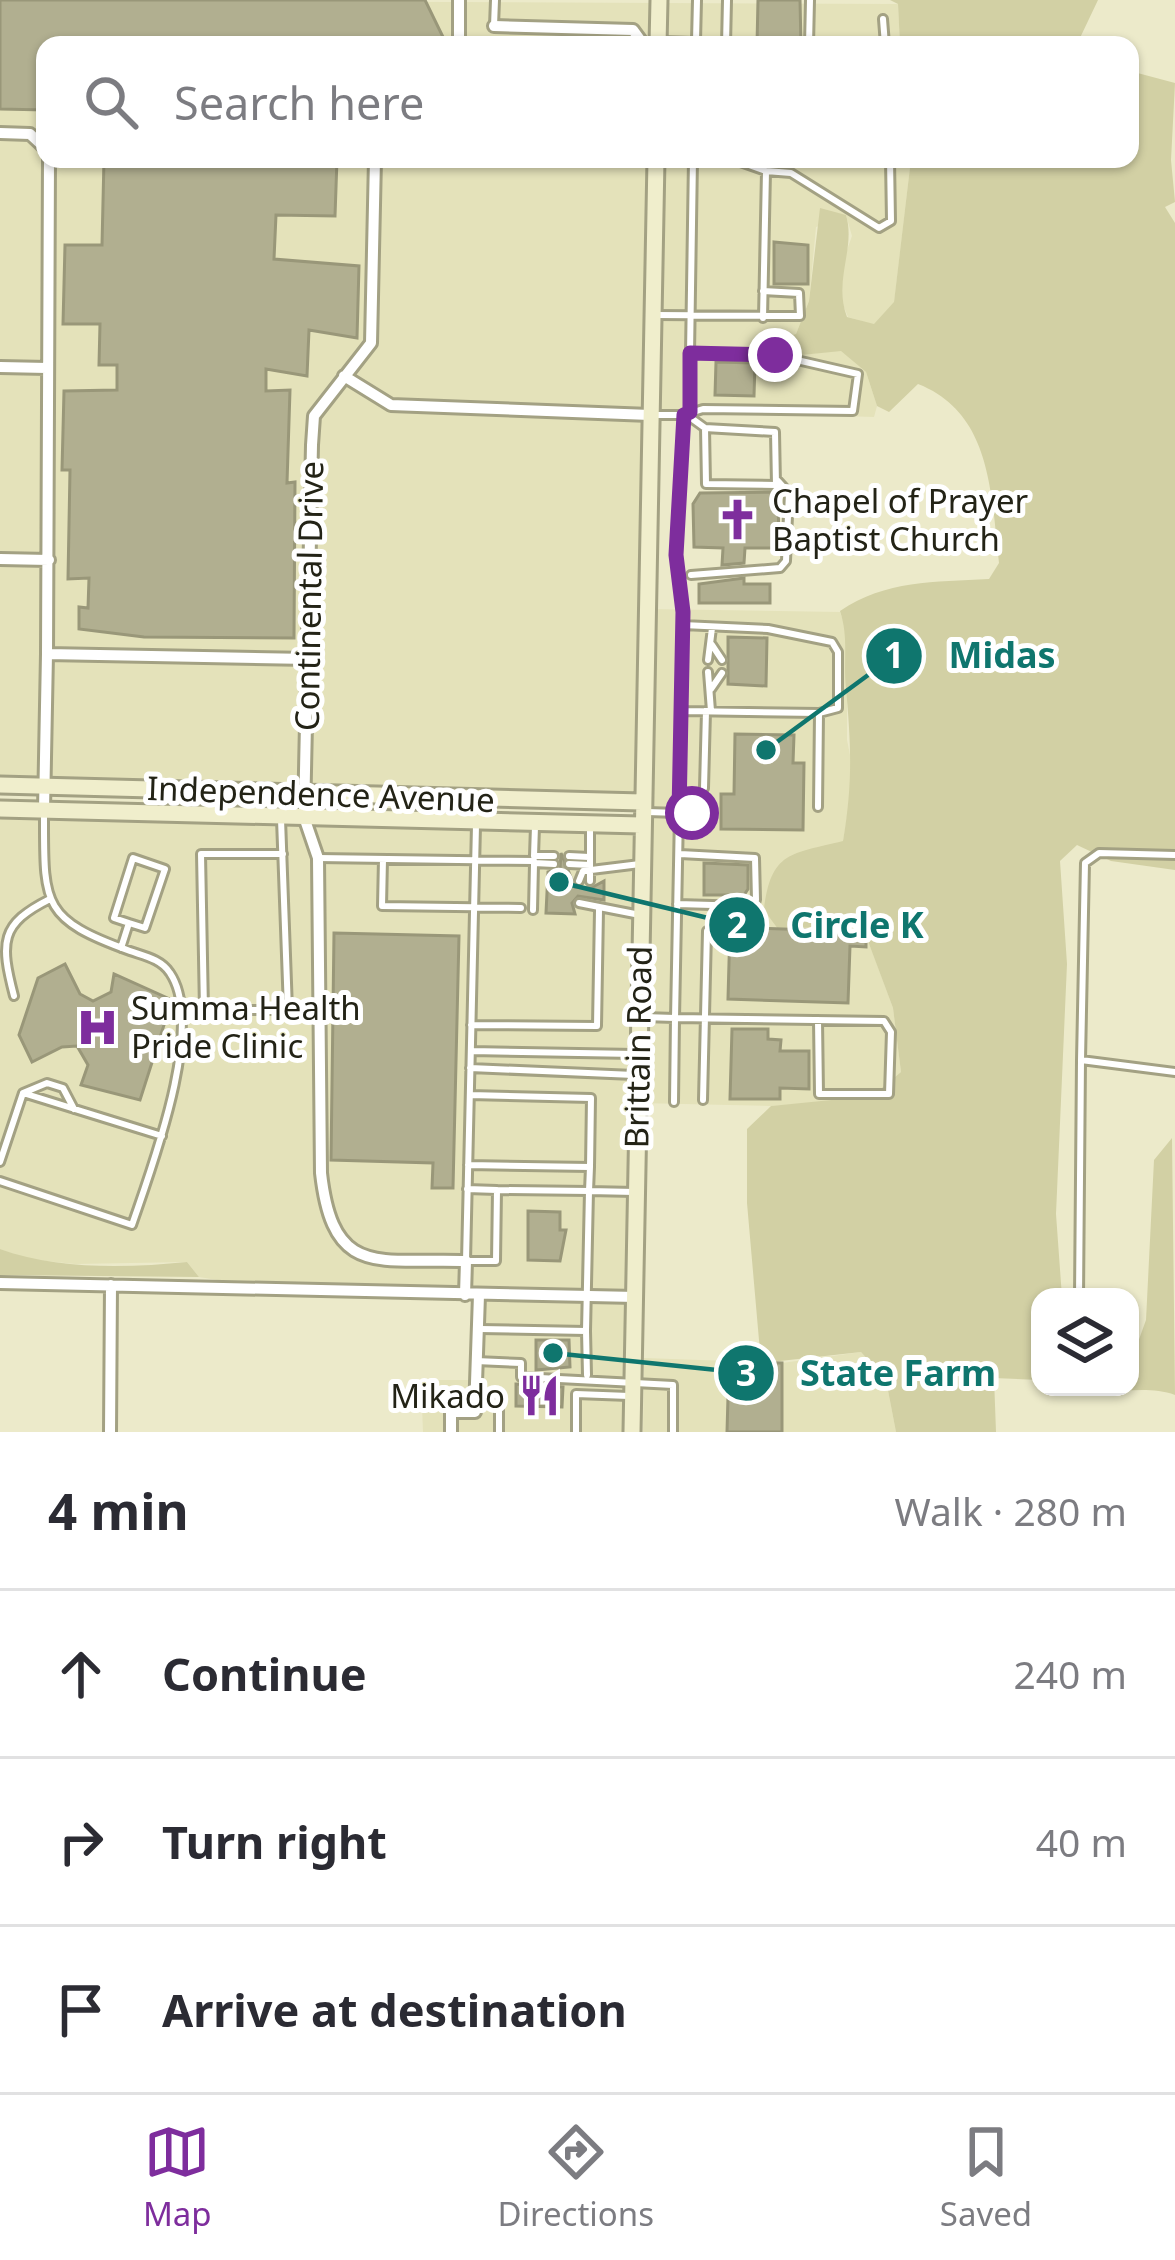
<!DOCTYPE html>
<meta charset="utf-8">
<style>
body{margin:0;font-family:"Noto Sans",sans-serif;background:#f7f7f7;color:#2b2b33}
.controls{position:absolute;right:36px;bottom:36px;display:grid;overflow:hidden;border-radius:24px;box-shadow:0 3px 9px #0004}
.controls button{width:108px;height:108px;display:grid;place-items:center;padding:0;border:0;border-bottom:3px solid #e1e1e2;background:#fff;color:#2b2b33;font:60px sans-serif}
.stop{position:absolute;width:36px;height:36px;margin:-27px;border:9px solid #7e2d9d;border-radius:50%;background:#fff}
.stop.end{background:#7e2d9d;border-color:#fff;box-shadow:0 3px 12px #0008}
.list{margin:0;padding:0;list-style:none}
h2{display:flex;justify-content:space-between;align-items:center;height:156px;margin:0;padding:0 48px;font-size:51px}
h2 small{font-size:39px;font-weight:400;color:#7c7c81}
.list li{display:grid;grid-template-columns:78px 1fr auto;gap:36px;align-items:center;box-sizing:border-box;height:168px;padding:0 48px;border-top:3px solid #e1e1e2}
.list b{display:block;font-size:45px;white-space:nowrap}
.list em{font-size:39px;font-style:normal;color:#7c7c81}
.icon{flex:none;width:66px;height:66px;fill:none;stroke:currentColor;stroke-width:2;stroke-linecap:round;stroke-linejoin:round}
.map{position:relative;flex:none;width:1175px;height:1432px;overflow:hidden}
.search{position:absolute;background:#fff;box-shadow:0 3px 9px #0004;left:36px;right:36px;top:36px;height:132px;display:flex;align-items:center;gap:30px;box-sizing:border-box;padding:0 42px;border-radius:24px;color:#7c7c81;font-size:45px}
.sheet{height:660px;background:#fff}
nav{display:flex;justify-content:space-around;align-items:center;box-sizing:border-box;height:168px;border-top:3px solid #e1e1e2;background:#fff;font-size:33px;color:#7c7c81}
nav a{display:grid;justify-items:center;gap:6px}
nav .on{color:#7e2d9d}
.map>svg:first-child{display:block}
.built{fill:#e4e2ba}
.green{fill:#d2d0a4}
.building{fill:#b1af90;stroke:#999779;stroke-width:3}
.lines{fill:none;stroke-linecap:round;stroke-linejoin:round}
.lane-casing{stroke:#a3a183;stroke-width:12}
.street-casing{stroke:#a3a183;stroke-width:16}
.secondary-casing{stroke:#a3a183;stroke-width:21}
.lane{stroke:#fff;stroke-width:6}
.street{stroke:#fff;stroke-width:10}
.secondary{stroke:#f0eecc;stroke-width:15}
.route{stroke:#7e2d9d;stroke-width:15}
.labels{text-anchor:middle;stroke-width:10;stroke-linejoin:round;paint-order:stroke}
.poi-label{font-size:33px;fill:#232316;stroke:#fff;text-anchor:start}
.street-label{font-size:33px;fill:#232316;stroke:#fff}
.leader{fill:none;stroke:#0f766e;stroke-width:4.5}
.callout-dot{fill:#0f766e;stroke:#fff;stroke-width:4.5}
.mark-label{font-size:36px;text-anchor:middle;font-weight:bold;fill:#fff}
.callout-label{font-size:36px;text-anchor:middle;font-weight:bold;fill:#0f766e;stroke:#fff;stroke-width:10;stroke-linejoin:round;paint-order:stroke}
</style>
<div class="map">
<svg width="1175" height="1432" viewBox="0 0 1175 1432">
<rect width="100%" height="100%" fill="#eceaca"/>
<path class="built" d="M0,0L898,4L900,45H45V159H911L894,303L874,325L848,317L841,300L842,264L852,236L846,215L816,227L809,301L796,334L802,355L841,350L866,372L877,406L874,417L651,410L646,609L840,612L847,631V740L854,775L843,841L779,929L862,924L893,1008L901,1072L872,1096L839,1101L771,1106L638,1103L632,1432H423L421,1380H476L479,1296L272,1289L199,1277L187,1262L75,1264L27,1259L0,1249V809L640,825L641,802L0,785Z
M861,1352L886,1380L896,1432H643L644,1358L782,1363Z"/>
<path class="green" d="M890,0H1098L1079,40L1083,45H900L898,4Z
M1130,71L1175,83L1171,160L1175,202L1165,207L1175,223V870L1111,861L1077,845L1060,861L1067,964L1056,1214L1062,1297H1040V1380L994,1378L996,1432H896L886,1380L861,1352L761,1363L747,1203V1129L771,1106L872,1096L901,1072L893,1008L862,925L778,929L764,910C771,851 791,854 843,841C853,783 851,745 846,688C843,661 849,638 840,611C886,580 934,582 989,579L999,563C991,494 992,413 918,384L889,412L877,406L866,372L841,351L802,355L779,340L796,334L809,301L820,208L846,215C856,249 833,280 847,317L874,324L894,302L911,159H1130Z
M1172,1138L1175,1395C1143,1383 1105,1398 1066,1387H1130V1345H1137L1146,1320L1154,1160Z
M0,1249C57,1270 128,1268 187,1262L199,1277L0,1275Z"/>
<path class="building" d="M0,0H425L444,39L443,45H45V110L0,109Z
M758,0H800L801,45H757Z
M104,159H337L335,216L276,215L274,259L359,266L357,338L309,330L307,376L266,369V391L290,390L287,483L295,482L294,638L144,637L79,629V607L88,608L89,578L68,579L70,470H62L64,391L117,390V365H99L100,324H63L65,245H102Z
M774,242L808,245V284H774Z
M716,362L755,363L754,396L715,395Z
M778,492L779,548H745L744,563L722,565L723,548L694,547L693,504L700,493Z
M744,578V584H770V603H699V584Z
M728,637L767,638L766,686L728,684Z
M735,734L794,735L793,763H804L803,830L721,829V794H734Z
M561,853L575,887L591,888L604,881V900L578,896L572,903L575,914L546,913L548,872L560,869Z
M704,863L748,865V889L744,895H704Z
M730,927L866,932V947L850,946L848,1003L728,999Z
M334,933L459,936L453,1188H432L433,1163L331,1160Z
M65,964L80,994L93,1001L111,992L114,974L172,1000L140,1100L81,1085L88,1065L77,1046L62,1047L32,1062L19,1035L38,978Z
M732,1029H768V1039L781,1040L780,1051H809V1089L780,1088V1099H730Z
M528,1211L560,1212V1230H566L560,1261L528,1260Z
M536,1340H569L570,1367L536,1370Z
M729,1362L782,1363V1432H727Z
M516,1384L563,1387L562,1407L516,1406Z"/>
<g class="lines">
<defs>
<path id="lane" d="M883,19L885,45
M494,26L495,0
M662,41L726,43
M696,41L697,0
M726,45L727,0
M809,45L810,0
M732,159L766,171L763,318
M766,171L791,173L879,228L891,221L890,159
M656,315L800,316L799,293L763,291
M690,354L693,159
M654,415H684L676,555L683,612L679,813H692L704,788L706,711
M684,415L703,409L853,411L858,374L775,355L690,354V412
M687,415L705,428L775,432L776,485L706,484L705,428
M691,575L780,568L786,561L789,493L778,481
M683,625L768,629L832,642L838,652V708L819,713
M712,645L722,660
M708,660L712,628
M708,672L711,711
M711,689L722,673
M683,711L819,713L818,807
M281,819L288,1010H204L201,854H283
M476,825L466,1261H496L497,1190L589,1191L590,1167
M535,826L534,856H554
M569,856L589,857
M318,858L534,861
M383,859L382,906L521,908
M534,863L554,864
M569,864L590,865
M579,881L583,871L640,864
M590,881V825
M579,903L640,915
M677,904L748,906L756,900L755,858L680,854
M533,910L534,864
M121,948L129,923L145,928L165,869L133,858L114,918L129,923
M14,996C0,942 0,924 50,899
M643,1017L675,1018L679,813L647,812
M471,1025L597,1026L599,910
M471,1051L635,1054
M1081,1060L1085,863L1099,853L1175,855
M470,1068L634,1075
M23,1093L47,1083L63,1088L74,1109
M703,1100L707,931
M674,1102L675,1018L884,1021L891,1032L889,1094H819L818,1020
M0,1162L23,1093L162,1136
M468,1165L590,1167L591,1098L470,1095
M0,1181L132,1225C151,1169 206,1026 170,973C161,959 144,956 130,951C41,919 44,904 44,814
M467,1189L497,1190
M1079,1297L1081,1060L1175,1072
M480,1329L586,1331L589,1191L635,1192
M586,1331L587,1375
M476,1361L521,1363V1377L673,1385V1432
M499,1432V1397
M576,1432V1394L629,1396"/>
<path id="street" d="M459,0V45
M494,26L633,30L641,41L636,45
M0,133L30,134L45,148
M49,159L47,654L309,659
M375,159L371,343L314,416L312,445L304,817L318,858L321,1173C333,1279 378,1258 466,1261L465,1295
M0,367L47,368
M344,376L391,405L650,415
M0,559L49,560
M44,810L47,654
M0,1283L636,1297
M110,1432L111,1285
M451,1432V1412H475L479,1295"/>
<path id="secondary" d="M658,45L659,0
M0,785L642,802
M0,809L641,825
M632,1432L656,159"/>
</defs>
<use href="#lane" class="lane-casing"/>
<use href="#street" class="street-casing"/>
<use href="#secondary" class="secondary-casing"/>
<use href="#lane" class="lane"/>
<use href="#street" class="street"/>
<use href="#secondary" class="secondary"/>
</g>
<g class="lines">
<path class="route" d="M692,813H679L683,612L676,555L684,415L690,412V353L775,355"/>
</g>
<defs>
<symbol id="church-bare" viewBox="-9 -9 18 18"><path d="M-1.2-6h2.4v3.5h3.3v2.4h-3.3V6h-2.4V-.1h-3.3v-2.4h3.3Z" fill="#7e2d9d" stroke="#fff" stroke-width="2.5" paint-order="stroke"/></symbol>
<symbol id="hospital-bare" viewBox="-9 -9 18 18"><path d="M-5-5h3v3.5h4V-5h3V5h-3V1.5h-4V5h-3Z" fill="#7e2d9d" stroke="#fff" stroke-width="2.5" paint-order="stroke"/></symbol>
<symbol id="restaurant-bare" viewBox="-9 -9 18 18"><path d="M-5-6h1v4h1v-4h1v4h1v-4h1v5L-1.5 .5V6h-2V.5L-5-1ZM5-6V6H3V1.5H1.5Q1.5-4 5-6Z" fill="#7e2d9d" stroke="#fff" stroke-width="2.5" paint-order="stroke"/></symbol>
</defs>
<g fill-rule="evenodd">
<use href="#church-bare" x="708" y="490" width="59" height="59"/>
<use href="#hospital-bare" x="68" y="998" width="59" height="59"/>
<use href="#restaurant-bare" x="510" y="1366" width="59" height="59"/>
</g>
<g class="labels">
<g class="poi-label">
<text x="772" y="513">Chapel of Prayer<tspan x="772" dy="38">Baptist Church</tspan></text>
<text x="131" y="1020">Summa Health<tspan x="131" dy="38">Pride Clinic</tspan></text>
<text x="505" y="1408" text-anchor="end">Mikado</text>
</g>
<g class="street-label">
<text transform="translate(309 596) rotate(-89)" y="12">Continental Drive</text>
<text transform="translate(321 794) rotate(2)" y="12">Independence Avenue</text>
<text transform="translate(638 1047) rotate(-89)" y="12">Brittain Road</text>
</g>
</g>
<path class="leader" d="M766 750L894 656M559 882L737 925M553 1353L746 1373"/>
<g class="callout-dot">
<circle cx="766" cy="750" r="12"/>
<circle cx="559" cy="882" r="12"/>
<circle cx="553" cy="1353" r="12"/>
<circle cx="894" cy="656" r="30"/>
<circle cx="737" cy="925" r="30"/>
<circle cx="746" cy="1373" r="30"/>
</g>
<g class="mark-label">
<text x="894" y="668">1</text>
<text x="737" y="938">2</text>
<text x="746" y="1386">3</text>
</g>
<g class="callout-label">
<text x="1002" y="668">Midas</text>
<text x="857" y="938">Circle K</text>
<text x="898" y="1386">State Farm</text>
</g>
</svg>
<div class="controls">
<button><svg class="icon" aria-label="layers" viewBox="0 0 24 24"><path d="M12 4l9 5-9 5-9-5zM3 14l9 5 9-5"/></svg></button>
</div>
<div class="stop" style="left:692px;top:813px"></div>
<div class="stop end" style="left:775px;top:355px"></div>
<div class="search"><svg class="icon" aria-label="search" viewBox="0 0 24 24"><circle cx="10" cy="10" r="6"/><path d="M15 15l6 6"/></svg>Search here</div>
</div>
<section class="sheet">
<h2>4 min<small>Walk · 280 m</small></h2>
<ul class="list">
<li><svg class="icon" aria-label="ahead" viewBox="0 0 24 24"><path d="M12 20V5M6 11l6-6 6 6"/></svg><div><b>Continue</b></div><em>240 m</em></li>
<li><svg class="icon" aria-label="right" viewBox="0 0 24 24"><path d="M7 20v-9h11M14 6l5 5-5 5"/></svg><div><b>Turn right</b></div><em>40 m</em></li>
<li><svg class="icon" aria-label="arrive" viewBox="0 0 24 24"><path d="M6 21V4h12l-3 4 3 4H6"/></svg><div><b>Arrive at destination</b></div></li>
</ul>
</section>
<nav>
<a class="on"><svg class="icon" aria-label="map" viewBox="0 0 24 24"><path d="M3 6l6-2 6 2 6-2v14l-6 2-6-2-6 2zM9 4v14M15 6v14"/></svg>Map</a>
<a><svg class="icon" aria-label="directions" viewBox="0 0 24 24"><path d="M12 3l9 9-9 9-9-9zM9 14v-3h6M13 9l2 2-2 2"/></svg>Directions</a>
<a><svg class="icon" aria-label="saved" viewBox="0 0 24 24"><path d="M7 4h10v16l-5-4-5 4z"/></svg>Saved</a>
</nav>
